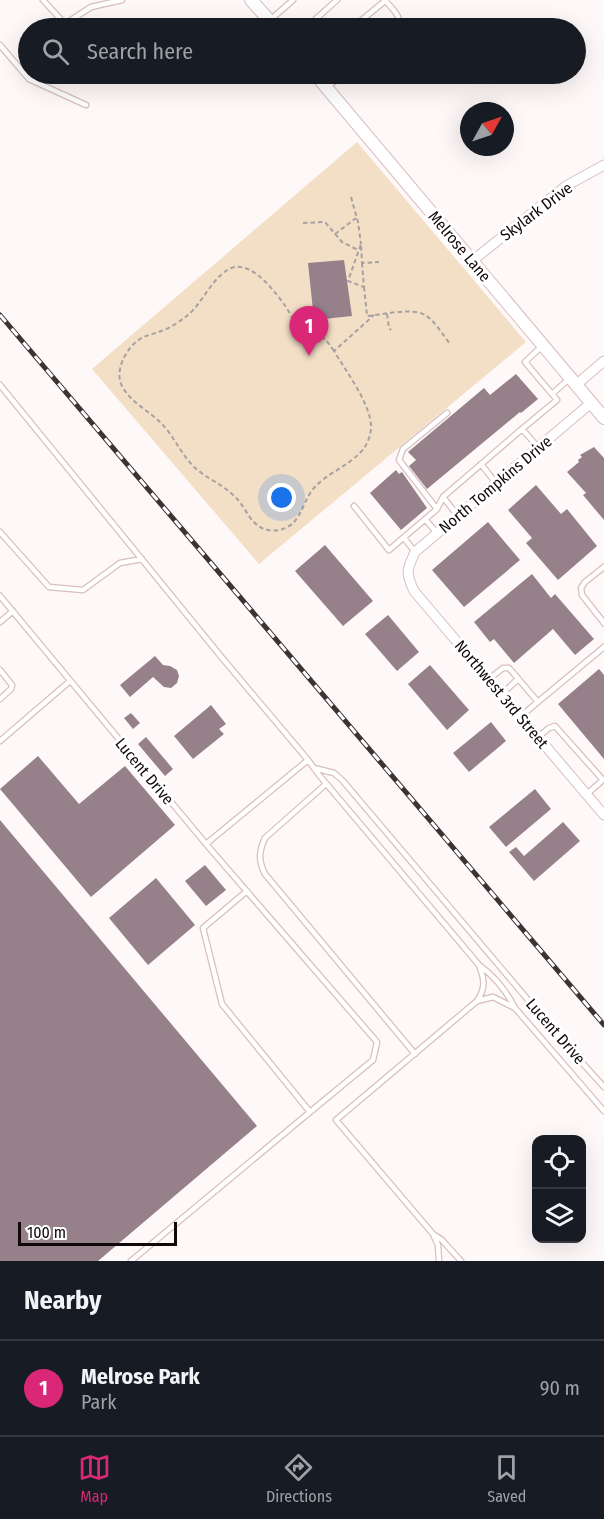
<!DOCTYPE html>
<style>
body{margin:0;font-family:"Fira Sans Condensed",sans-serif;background:#242831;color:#f1f3f6}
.controls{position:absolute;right:18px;bottom:18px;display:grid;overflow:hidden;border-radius:12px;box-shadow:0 6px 24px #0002}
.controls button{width:54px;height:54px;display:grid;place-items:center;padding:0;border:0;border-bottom:2px solid #363941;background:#171b24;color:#f1f3f6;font:30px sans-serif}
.compass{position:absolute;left:460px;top:102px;width:54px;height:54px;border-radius:50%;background:#171b24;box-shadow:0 6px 24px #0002;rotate:50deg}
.scale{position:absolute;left:18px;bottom:15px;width:159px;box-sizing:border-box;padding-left:6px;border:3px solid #110909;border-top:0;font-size:16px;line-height:21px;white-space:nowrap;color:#110909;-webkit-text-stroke:4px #fff;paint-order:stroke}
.you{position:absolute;left:282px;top:498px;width:21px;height:21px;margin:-15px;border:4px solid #fff;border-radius:50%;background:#1a73e8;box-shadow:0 0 0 9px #1a73e833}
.badge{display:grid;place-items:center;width:39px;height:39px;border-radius:50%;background:#db2777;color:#fff;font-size:20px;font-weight:700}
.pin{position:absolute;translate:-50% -50px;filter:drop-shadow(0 2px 3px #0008)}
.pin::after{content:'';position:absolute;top:32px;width:21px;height:18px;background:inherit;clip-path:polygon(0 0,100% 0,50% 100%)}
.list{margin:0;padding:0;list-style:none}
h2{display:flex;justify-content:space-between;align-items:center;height:78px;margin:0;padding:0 24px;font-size:26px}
h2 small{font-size:20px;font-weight:400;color:#9ea1a6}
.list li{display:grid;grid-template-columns:39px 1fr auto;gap:18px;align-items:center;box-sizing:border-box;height:96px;padding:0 24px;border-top:2px solid #363941}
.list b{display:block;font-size:22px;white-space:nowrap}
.list p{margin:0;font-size:20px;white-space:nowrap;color:#9ea1a6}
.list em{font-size:20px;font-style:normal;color:#9ea1a6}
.icon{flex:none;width:33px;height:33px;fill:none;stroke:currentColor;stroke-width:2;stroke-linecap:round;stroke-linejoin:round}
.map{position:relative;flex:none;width:604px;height:1261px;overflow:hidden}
.search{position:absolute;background:#171b24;box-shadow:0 6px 24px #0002;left:18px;right:18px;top:18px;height:66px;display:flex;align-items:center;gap:15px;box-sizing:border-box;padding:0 21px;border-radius:33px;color:#9ea1a6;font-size:22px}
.sheet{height:174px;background:#171b24}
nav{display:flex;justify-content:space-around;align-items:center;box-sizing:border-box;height:84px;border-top:2px solid #363941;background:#171b24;font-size:16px;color:#9ea1a6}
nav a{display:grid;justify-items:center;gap:3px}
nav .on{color:#db2777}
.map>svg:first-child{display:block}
.green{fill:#f3dfc6}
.building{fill:#96818b}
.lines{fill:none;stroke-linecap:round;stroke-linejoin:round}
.lane-casing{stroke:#d9bebf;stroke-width:7}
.street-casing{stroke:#d9bebf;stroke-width:11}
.secondary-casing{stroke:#d9bebf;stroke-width:14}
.path{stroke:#a8a1a1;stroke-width:2;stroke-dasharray:4.5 3;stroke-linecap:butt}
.lane{stroke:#fff;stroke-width:4.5}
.street{stroke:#fff;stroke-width:9}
.secondary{stroke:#fff;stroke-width:12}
.rail-casing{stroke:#3c3434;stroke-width:5}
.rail{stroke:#fff;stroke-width:3;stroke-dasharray:9;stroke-linecap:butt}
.labels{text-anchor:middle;stroke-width:6;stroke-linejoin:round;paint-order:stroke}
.street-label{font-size:16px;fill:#110909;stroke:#fff}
</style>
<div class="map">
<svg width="604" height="1261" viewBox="0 0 604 1261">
<rect width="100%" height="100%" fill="#fef8f8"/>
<path class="green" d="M357,142L526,342L259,564L92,369Z"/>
<path class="building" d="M344,260L352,316L314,320L308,263Z
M516,374L538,399L521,413L520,412L427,489L409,466L416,460L408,452L484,388L490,395Z
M594,447L604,458V520L583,495L586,493L567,472L579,462L578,460L582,457L580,455Z
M396,470L399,474L402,472L427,508L401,530L370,493Z
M536,485L561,514L567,509L597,546L558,580L526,543L532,538L508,510Z
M488,522L520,560L464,607L432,570Z
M325,545L373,601L343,626L295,571Z
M532,574L551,598L555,594L594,639L575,655L553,629L514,663L494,639L490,642L474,622Z
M388,615L419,652L397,671L365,634Z
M155,656L163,665L170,666L177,670L179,676L177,683L171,688L164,687L153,677L130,697L120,685Z
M430,665L469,710L447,730L408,684Z
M599,669L604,675V759L558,704Z
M211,705L226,724L219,729L224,734L193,759L174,736Z
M131,713L140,723L133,729L124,718Z
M491,722L506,741L469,772L453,753Z
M146,737L173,769L165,776L138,744Z
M38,756L79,804L125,766L175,825L91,897L0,789Z
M535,789L551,809L506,847L489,827Z
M0,820L257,1126L98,1261H0Z
M563,822L580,841L534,881L509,852L516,847L524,856Z
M205,865L226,890L206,906L185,881Z
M156,878L195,925L148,965L109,918Z"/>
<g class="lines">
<defs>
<path id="lane" d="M43,0L65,24L91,7L122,0
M385,0C392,9 403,17 398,28
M270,20L293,0
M309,28V25L337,0
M352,28L386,0
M0,45L29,79L86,105
M327,87L344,74
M541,347L525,362L552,394
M0,385L223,659L308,760L319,775L479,965C494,976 507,992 515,1008L604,1111
M538,447L522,429L557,400L552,394L570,378
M481,464L496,483
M354,506L389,550L437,509L443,497
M437,509L399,460L403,449L447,413
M458,516L443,497L522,429
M425,519L437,533
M0,532L49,587L83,590L120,563L142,559
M404,538L415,552
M604,567L585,582L581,588L582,595L604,623
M0,596L206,844L308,760
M0,622L13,611
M0,670L12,685L11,689L0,699
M489,679L503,668H509L538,702
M502,694L518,679
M521,716L604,647
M538,737L549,728L555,726L603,780L587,794
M0,741L70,681
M314,768L334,773L343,781L567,1046L604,1087
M326,784L265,838C259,851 258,861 265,874L415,1054
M206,844L377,1042L373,1060L310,1112L222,1004L203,928L247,891
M477,1001L493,997L513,1007
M433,1234L442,1240L461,1261
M131,1261L310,1112
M439,1261L438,1245L433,1234L336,1120L477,1001C485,989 485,981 480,968"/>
<path id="street" d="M472,261L566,186L604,165
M576,385L604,361
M591,403L415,552C407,570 405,572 414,591L604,815"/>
<path id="secondary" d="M251,0L276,28
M315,74L604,418"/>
</defs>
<use href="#lane" class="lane-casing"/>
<use href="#street" class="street-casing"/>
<use href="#secondary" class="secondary-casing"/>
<path class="path" d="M351,197L358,222L361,244
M303,223L325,222L342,242L358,250
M335,234L356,218
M362,263L364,287L348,281L361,244L362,263L379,262
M364,287L367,316C382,315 412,307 425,315C435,321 443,335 450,344
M387,314L389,328L391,330
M334,351C321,330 315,337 299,326C294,322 290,313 286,307C276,293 255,264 235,267C215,271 203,303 188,315C180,321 171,328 161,331C154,334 146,335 140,339C126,348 114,371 122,386C131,403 148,410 161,423C174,436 181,454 194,467C206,478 222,484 234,496C247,507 249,526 268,530C276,532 287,529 293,523C303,513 305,498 314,488C332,467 369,461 371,428C372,406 346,371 334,351L374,315"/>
<use href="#lane" class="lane"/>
<use href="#street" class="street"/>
<use href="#secondary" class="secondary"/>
<defs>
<path id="rail" d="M0,315L604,1025"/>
</defs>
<use href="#rail" class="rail-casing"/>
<use href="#rail" class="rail"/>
</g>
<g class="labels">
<g class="street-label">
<text transform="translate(536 211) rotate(-37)" y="6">Skylark Drive</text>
<text transform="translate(460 246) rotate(50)" y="6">Melrose Lane</text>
<text transform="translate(495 484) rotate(-40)" y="6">North Tompkins Drive</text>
<text transform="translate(502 694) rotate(50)" y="6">Northwest 3rd Street</text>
<text transform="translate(145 771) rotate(50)" y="6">Lucent Drive</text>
<text transform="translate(556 1031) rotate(49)" y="6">Lucent Drive</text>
</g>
</g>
</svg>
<div class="controls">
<button><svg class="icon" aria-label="locate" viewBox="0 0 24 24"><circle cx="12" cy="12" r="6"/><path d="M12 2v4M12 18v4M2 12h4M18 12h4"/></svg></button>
<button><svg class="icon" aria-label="layers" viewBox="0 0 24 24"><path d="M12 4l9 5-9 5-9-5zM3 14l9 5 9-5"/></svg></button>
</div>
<svg class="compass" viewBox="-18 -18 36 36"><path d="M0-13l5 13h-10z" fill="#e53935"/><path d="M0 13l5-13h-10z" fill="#9ea1a6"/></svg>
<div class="scale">100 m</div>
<div class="you"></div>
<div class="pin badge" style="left:309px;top:356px">1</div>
<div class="search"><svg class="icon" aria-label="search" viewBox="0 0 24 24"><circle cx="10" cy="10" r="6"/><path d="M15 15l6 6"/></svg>Search here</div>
</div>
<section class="sheet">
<h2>Nearby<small></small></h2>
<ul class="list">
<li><span class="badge">1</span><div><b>Melrose Park</b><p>Park</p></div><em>90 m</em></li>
</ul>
</section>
<nav>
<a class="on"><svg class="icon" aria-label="map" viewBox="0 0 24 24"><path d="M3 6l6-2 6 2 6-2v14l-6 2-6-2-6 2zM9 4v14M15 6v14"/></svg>Map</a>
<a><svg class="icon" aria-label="directions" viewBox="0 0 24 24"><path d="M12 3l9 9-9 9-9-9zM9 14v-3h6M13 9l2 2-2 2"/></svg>Directions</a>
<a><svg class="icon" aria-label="saved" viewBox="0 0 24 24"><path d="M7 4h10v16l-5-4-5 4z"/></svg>Saved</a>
</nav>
